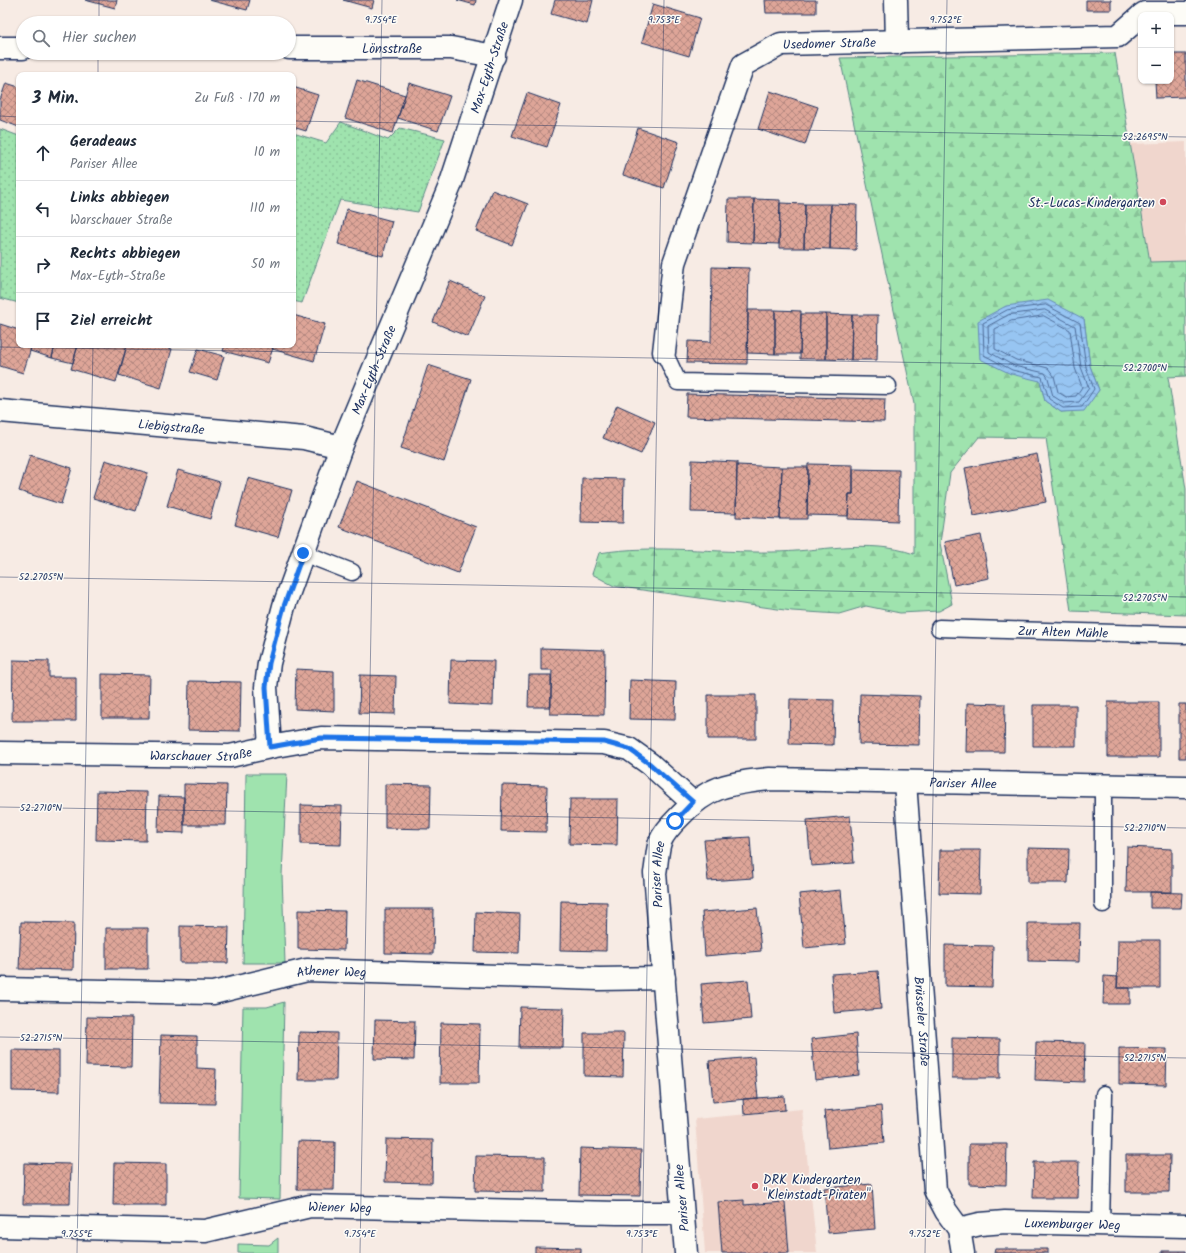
<!DOCTYPE html>
<html lang="de">
<meta charset="utf-8">
<style>
body{margin:0;font-family:Kalam,sans-serif;background:#f2f2f3;color:#1f2937}
.controls{position:absolute;right:12px;top:12px;display:grid;overflow:hidden;border-radius:8px;box-shadow:0 1px 3px #0004}
.controls button{width:36px;height:36px;display:grid;place-items:center;padding:0;border:0;border-bottom:1px solid #e0e1e3;background:#fff;color:#1f2937;font:20px sans-serif}
.stop{position:absolute;width:12px;height:12px;margin:-9px;border:3px solid #1a73e8;border-radius:50%;background:#fff}
.stop.end{background:#1a73e8;border-color:#fff;box-shadow:0 1px 4px #0008}
.list{margin:0;padding:0;list-style:none}
h2{display:flex;justify-content:space-between;align-items:center;height:52px;margin:0;padding:0 16px;font-size:17px}
h2 small{font-size:13px;font-weight:400;color:#747a83}
.list li{display:grid;grid-template-columns:26px 1fr auto;gap:12px;align-items:center;box-sizing:border-box;height:56px;padding:0 16px;border-top:1px solid #e0e1e3}
.list b{display:block;font-size:15px;white-space:nowrap}
.list p{margin:0;font-size:13px;white-space:nowrap;color:#747a83}
.list em{font-size:13px;font-style:normal;color:#747a83}
.icon{flex:none;width:22px;height:22px;fill:none;stroke:currentColor;stroke-width:2;stroke-linecap:round;stroke-linejoin:round}
.map{position:relative;flex:none;width:1186px;height:1253px;overflow:hidden}
.search{position:absolute;background:#fff;box-shadow:0 1px 3px #0004;left:16px;top:16px;width:280px;height:44px;display:flex;align-items:center;gap:10px;box-sizing:border-box;padding:0 14px;border-radius:22px;color:#747a83;font-size:15px}
.panel{position:absolute;background:#fff;box-shadow:0 1px 3px #0004;left:16px;top:72px;width:280px;height:276px;border-radius:8px}
.map>svg:first-child{display:block}
.built{fill:#f0d6cd}
.grass{fill:url(#grass-dots);stroke:#5d8986}
.forest{fill:url(#forest-firs);stroke:#5d8986;fill-rule:evenodd}
.park{fill:#9fe3ae;stroke:#5d8986}
.water{fill:url(#water-waves);stroke:#6589b7}
.lines{fill:none;stroke-linecap:round;stroke-linejoin:round}
.shore{stroke:#4d6b99;stroke-width:1}
.building{fill:url(#building-cross-hatch);stroke:#1b2f5e}
.lane-casing{stroke:#1b2f5e;stroke-width:19}
.street-casing{stroke:#1b2f5e;stroke-width:25}
.lane{stroke:#fdfcf7;stroke-width:16}
.street{stroke:#fdfcf7;stroke-width:22}
.route{stroke:#1a73e8;stroke-width:5}
.ticks{fill:none;stroke:#1b2f5e;stroke-width:1;stroke-opacity:0.45}
.poi-dot{fill:#d1495b;stroke:#fdfcf7;stroke-width:1.5}
.labels{text-anchor:middle;stroke-width:3;stroke-linejoin:round;paint-order:stroke}
.street-label{font-size:13px;fill:#1b2f5e;stroke:#fdfcf7}
.poi-label{font-size:13px;fill:#1b2f5e;stroke:#fdfcf7;text-anchor:end}
.ticks-label{font-size:10px;text-anchor:middle;fill:#1b2f5e;stroke:#fdfcf7;stroke-width:3;stroke-linejoin:round;paint-order:stroke}
</style>
<div class="map">
<svg width="1186" height="1253" viewBox="0 0 1186 1253">
<defs>
<pattern id="grass-dots" width="8" height="8" patternUnits="userSpaceOnUse"><rect width="8" height="8" fill="#9fe3ae"/><path d="M2 2h.1M6 6h.1" fill="none" stroke="#88c398" stroke-width="1.8" stroke-linecap="round"/></pattern>
<pattern id="forest-firs" width="22" height="20" patternUnits="userSpaceOnUse"><rect width="22" height="20" fill="#9fe3ae"/><path d="M5 1l3.5 6h-7zM16 11l3.5 6h-7z" fill="#88c398"/></pattern>
<pattern id="water-waves" width="16" height="10" patternUnits="userSpaceOnUse"><rect width="16" height="10" fill="#97c5f2"/><path d="M0 5q4-4 8 0t8 0" fill="none" stroke="#7aa0c7"/></pattern>
<pattern id="building-cross-hatch" width="8" height="8" patternUnits="userSpaceOnUse"><rect width="8" height="8" fill="#dea598"/><path d="M0 0l8 8M0 8l8-8" fill="none" stroke="#b3877f"/></pattern>
</defs>
<rect width="100%" height="100%" fill="#f7ebe4"/>
<filter id="ink" filterUnits="userSpaceOnUse"><feTurbulence type="fractalNoise" baseFrequency=".025" numOctaves="2"/><feDisplacementMap in="SourceGraphic" scale="8" xChannelSelector="R" yChannelSelector="G"/><feConvolveMatrix kernelMatrix="1 2 1 2 8 2 1 2 1" color-interpolation-filters="sRGB"/></filter>
<g filter="url(#ink)">
<path class="built" d="M1186,142V261L1150,262L1130,144Z
M802,1109L817,1253H705L695,1119Z"/>
<path class="grass" d="M341,122L388,140L400,128L445,139L418,212L340,200L302,303L293,301V133L326,143Z
M0,129L19,136V303L0,298Z"/>
<path class="forest" d="M1115,53L1150,262L1186,261V376L1168,377L1186,489V615L1071,611L1046,438L979,437L950,473L940,543L952,604L939,611L900,613L866,606L839,614L792,611L614,586L592,574L599,553C656,544 715,553 772,552C819,552 868,538 914,554V404L840,58ZM1084,319L1090,366L1099,390L1084,410L1061,412L1045,401L1040,381Z"/>
<path class="park" d="M246,774H287L282,875L285,963H243Z
M284,1002L280,1199L239,1198L243,1007H267Z
M278,1238V1253H238V1244L269,1245Z"/>
<path class="water" d="M1048,300L1084,319L1090,366L1099,390L1084,411L1061,412L1045,401L1040,381L1011,374L980,359L978,321L1006,306Z"/>
<g class="lines">
<path class="shore" d="M1046,305L1080,323L1086,367L1094,389L1082,407L1063,408L1049,399L1042,377L1012,370L984,355L983,323L1007,310Z
M1045,310L1075,326L1081,367L1089,388L1079,402L1064,403L1053,396L1048,378L1045,373L1014,366L989,352L988,326L1008,315Z
M1044,316L1070,330L1075,368L1082,387L1076,396L1066,397L1058,392L1054,376L1048,368L1016,360L995,349V329L1011,321Z"/>
</g>
<path class="building" d="M85,0H117L115,8Z
M209,0H250L247,10Z
M343,0H374L372,8Z
M457,0H476L475,5Z
M555,0H593L587,24L551,14Z
M765,0H816V13H766Z
M1086,0H1111V10H1086Z
M653,4L700,18L689,56L642,42Z
M1171,54H1186V97L1156,98L1155,81H1171Z
M357,80L405,95L393,133L345,118Z
M6,83L19,87V127L0,120V100Z
M409,83L450,96L438,131L398,118Z
M293,87L318,95L306,131L293,127Z
M770,91L818,107L805,145L758,129Z
M527,93L561,105L547,147L512,136Z
M638,128L679,142L664,188L623,175Z
M492,190L528,204L512,245L476,231Z
M728,199H754L753,243L727,242Z
M754,199L780,200L779,244L753,243Z
M780,203L805,204L804,248H779Z
M805,204H831L830,249L804,248Z
M831,204L857,205L856,250L830,249Z
M347,209L392,221L383,256L338,244Z
M712,267L749,268L747,364L687,363L688,341L711,342Z
M450,281L485,296L468,337L433,322Z
M748,310H775V354L747,353Z
M775,310L801,311L800,354H775Z
M801,314H826V359H800Z
M826,314L852,315L851,360L826,359Z
M293,315L325,324L314,361L272,349L274,345H293Z
M852,315H878L877,360H851Z
M0,324L19,330V345H32L23,373L0,366Z
M32,345H55L52,358L30,351Z
M55,345H78L73,363L52,358Z
M78,345H127L116,382L71,369Z
M127,345H160L172,349L161,388L119,375Z
M225,345H274L268,363L223,351Z
M198,349L224,356L217,380L190,372Z
M428,365L471,379L444,462L401,448Z
M687,394L885,399L884,422L686,417Z
M617,405L655,422L641,454L603,438Z
M1037,454L1046,502L974,516L965,468Z
M30,455L72,468L61,504L19,491Z
M105,460L148,473L136,511L93,498Z
M692,460L737,462L736,513L691,512Z
M808,464L853,465V494H849L848,516L807,515Z
M737,465L782,467L780,519L736,517Z
M782,467H808L807,519H780Z
M853,469L899,470L898,521L848,519L849,494H853Z
M178,470L220,482L210,519L167,506Z
M248,478L292,490L278,537L235,525Z
M582,478L624,479L623,523L581,522Z
M357,481L476,527L458,573L339,527Z
M981,535L989,578L954,585L945,542Z
M541,648L605,650L604,715L550,714L552,670H541Z
M13,660L49,661V677H76V721H12Z
M451,660L494,661L493,706L450,704Z
M296,669L334,671V711L295,709Z
M102,674L150,675L149,718H102Z
M360,675L396,676L395,714L359,713Z
M529,675H551V707H528Z
M630,680L676,682L675,720L629,719Z
M189,681L241,682L240,731L188,730Z
M860,694L920,696L919,745L859,744Z
M708,695H756V739H708Z
M790,699L834,700L833,745L789,744Z
M1108,702H1159V757H1108Z
M967,703L1005,704L1004,752H966Z
M1179,704H1186V758H1179Z
M1033,705H1076V746H1033Z
M184,784L227,785L226,825H184Z
M385,784L431,785L430,829L385,828Z
M502,785L547,786L546,832L501,831Z
M97,791L147,792L146,841L96,840Z
M159,796L184,797V833L158,832Z
M570,799H618L617,845L569,844Z
M301,805L342,806L341,845L301,844Z
M850,816L854,863L811,866L807,820Z
M750,837L753,878L708,881L704,840Z
M1127,847L1172,849V892H1126Z
M1028,848L1069,849L1068,883H1028Z
M940,850H981L980,894L939,893Z
M841,890L846,944L804,948L799,894Z
M1150,892L1182,893L1181,908H1150Z
M561,901L607,902L606,951L560,950Z
M757,908L761,951L705,956L702,912Z
M385,909H434L433,954L385,953Z
M298,910L345,911L344,950L298,949Z
M476,912L520,914L519,953L475,952Z
M21,922L74,923L73,970L19,969Z
M1028,923H1080L1079,962L1028,961Z
M180,926L229,927L228,963H180Z
M106,928H148V969H106Z
M1118,940H1160V988H1117Z
M945,945L993,946L992,987L945,986Z
M878,971L881,1009L834,1013L831,974Z
M1104,976L1118,977L1117,988H1130V1004H1103Z
M748,980L751,1019L704,1023L701,984Z
M520,1007L564,1008L563,1048H519Z
M87,1017L132,1018L131,1067L86,1066Z
M375,1020L415,1021L414,1060L374,1059Z
M441,1023L480,1024L479,1083H440Z
M299,1032L337,1033L336,1080H298Z
M584,1033H624L623,1077L584,1076Z
M856,1034L859,1075L815,1080L811,1039Z
M161,1035L197,1036V1068L216,1069L215,1104L159,1103Z
M952,1038L1000,1039V1078H952Z
M1036,1042L1085,1043L1084,1082L1035,1080Z
M1119,1048L1167,1049L1166,1085L1119,1084Z
M12,1050L59,1051V1092L12,1091Z
M754,1057L758,1098L713,1102L709,1061Z
M784,1096L785,1110L744,1114L743,1099Z
M881,1106L884,1143L828,1148L824,1111Z
M386,1139L433,1140L432,1183L385,1182Z
M298,1141L335,1142L334,1190H297Z
M969,1144H1007L1006,1185L969,1184Z
M580,1148L641,1150L640,1196L579,1195Z
M1126,1155H1170L1169,1192H1126Z
M476,1156L545,1157V1192L475,1191Z
M1034,1162H1079L1078,1198H1033Z
M24,1163L71,1164L70,1204H23Z
M114,1163L166,1164V1205H113Z
M872,1184L875,1229L828,1233L824,1188Z
M744,1200V1205L785,1202L789,1253H722L718,1202Z
M535,1247L581,1248V1253H535Z
M995,1249H1048V1253H994Z
M1162,1251H1186V1253H1162Z"/>
<g class="lines">
<defs>
<g id="lane">
<path d="M664,352L678,382L888,386"/>
<path d="M303,553L352,572"/>
<path id="s1" d="M939,628L1186,635"/>
<path d="M1103,904V786"/>
<path d="M1101,1224L1104,1094"/>
</g>
<g id="street">
<path d="M896,0L897,43"/>
<path d="M1142,15L1145,13H1186"/>
<path d="M0,48H23"/>
<path id="s2" d="M289,48H451L494,56"/>
<path id="s3" d="M664,352L674,263L743,65L781,44L1118,36L1141,16"/>
<path id="s4" d="M0,411L304,438L341,447"/>
<path id="s5" d="M270,747L266,687L269,663L284,606L341,447L450,186L511,0"/>
<path id="s6" d="M0,753L230,756L270,747L321,738L604,743L629,749L650,764L693,803"/>
<path id="s7" d="M905,782L935,1190L946,1211L959,1229L963,1253"/>
<path id="s8" d="M0,989L213,993L307,970L599,979L664,978"/>
<path id="s9" d="M0,1226L205,1231L310,1206L617,1213H682"/>
<path id="s10" d="M959,1229L980,1224L1005,1222L1186,1226"/>
<path id="s11" d="M686,1253L655,873C657,863 657,851 660,842C663,834 672,824 679,817C708,786 729,783 770,779L1186,787"/>
</g>
</defs>
<use href="#lane" class="lane-casing"/>
<use href="#street" class="street-casing"/>
<use href="#lane" class="lane"/>
<use href="#street" class="street"/>
</g>
</g>
<g class="lines" filter="url(#ink)">
<path class="route" d="M303,553L284,606L269,663L266,687L270,747L321,738L604,742L629,749L650,764L693,802L675,821"/>
</g>
<path class="ticks" d="M99,23V0M98,75V53M0,116L19,117M293,121L1186,137M0,347L1186,367M0,577L1186,597M0,807L1186,828M0,1037L1186,1058M77,1253L93,345M360,1253L382,0M642,1253L664,0M925,1253L947,0"/>
<g class="poi-dot">
<circle cx="1163" cy="202" r="4"/>
<circle cx="755" cy="1186" r="4"/>
</g>
<g class="labels">
<g class="street-label">
<text dy="5" stroke="none"><textPath href="#s3" startOffset="391">Usedomer Straße</textPath></text>
<text dy="5" stroke="none"><textPath href="#s2" startOffset="103">Lönsstraße</textPath></text>
<text dy="5" stroke="none"><textPath href="#s5" startOffset="720">Max-Eyth-Straße</textPath></text>
<text dy="5" stroke="none"><textPath href="#s5" startOffset="396">Max-Eyth-Straße</textPath></text>
<text dy="5" stroke="none"><textPath href="#s4" startOffset="172">Liebigstraße</textPath></text>
<text dy="5" stroke="none"><textPath href="#s1" startOffset="124">Zur Alten Mühle</textPath></text>
<text dy="5" stroke="none"><textPath href="#s6" startOffset="201">Warschauer Straße</textPath></text>
<text dy="5" stroke="none"><textPath href="#s11" startOffset="739">Pariser Allee</textPath></text>
<text dy="5" stroke="none"><textPath href="#s11" startOffset="380">Pariser Allee</textPath></text>
<text dy="5" stroke="none"><textPath href="#s8" startOffset="334">Athener Weg</textPath></text>
<text dy="5" stroke="none"><textPath href="#s7" startOffset="240">Brüsseler Straße</textPath></text>
<text transform="translate(681 1198) rotate(-95)" y="5">Pariser Allee</text>
<text dy="5" stroke="none"><textPath href="#s9" startOffset="343">Wiener Weg</textPath></text>
<text dy="5" stroke="none"><textPath href="#s10" startOffset="114">Luxemburger Weg</textPath></text>
</g>
<g class="poi-label">
<text x="1155" y="207">St.-Lucas-Kindergarten</text>
<text x="763" y="1184" text-anchor="start">DRK Kindergarten<tspan x="763" dy="15">"Kleinstadt-Piraten"</tspan></text>
</g>
</g>
<g class="ticks-label">
<text x="381" y="23">9.754°E</text>
<text x="664" y="23">9.753°E</text>
<text x="946" y="23">9.752°E</text>
<text x="1145" y="140">52.2695°N</text>
<text x="1145" y="371">52.2700°N</text>
<text x="41" y="580">52.2705°N</text>
<text x="1145" y="601">52.2705°N</text>
<text x="41" y="811">52.2710°N</text>
<text x="1145" y="831">52.2710°N</text>
<text x="41" y="1041">52.2715°N</text>
<text x="1145" y="1061">52.2715°N</text>
<text x="77" y="1237">9.755°E</text>
<text x="360" y="1237">9.754°E</text>
<text x="642" y="1237">9.753°E</text>
<text x="925" y="1237">9.752°E</text>
</g>
</svg>
<div class="controls">
<button>+</button>
<button>−</button>
</div>
<div class="stop" style="left:675px;top:821px"></div>
<div class="stop end" style="left:303px;top:553px"></div>
<div class="search"><svg class="icon" aria-label="search" viewBox="0 0 24 24"><circle cx="10" cy="10" r="6"/><path d="M15 15l6 6"/></svg>Hier suchen</div>
<section class="panel">
<h2>3 Min.<small>Zu Fuß · 170 m</small></h2>
<ul class="list">
<li><svg class="icon" aria-label="ahead" viewBox="0 0 24 24"><path d="M12 20V5M6 11l6-6 6 6"/></svg><div><b>Geradeaus</b><p>Pariser Allee</p></div><em>10 m</em></li>
<li><svg class="icon" aria-label="left" viewBox="0 0 24 24"><path d="M17 20v-9H6M10 6l-5 5 5 5"/></svg><div><b>Links abbiegen</b><p>Warschauer Straße</p></div><em>110 m</em></li>
<li><svg class="icon" aria-label="right" viewBox="0 0 24 24"><path d="M7 20v-9h11M14 6l5 5-5 5"/></svg><div><b>Rechts abbiegen</b><p>Max-Eyth-Straße</p></div><em>50 m</em></li>
<li><svg class="icon" aria-label="arrive" viewBox="0 0 24 24"><path d="M6 21V4h12l-3 4 3 4H6"/></svg><div><b>Ziel erreicht</b></div></li>
</ul>
</section>
</div>
